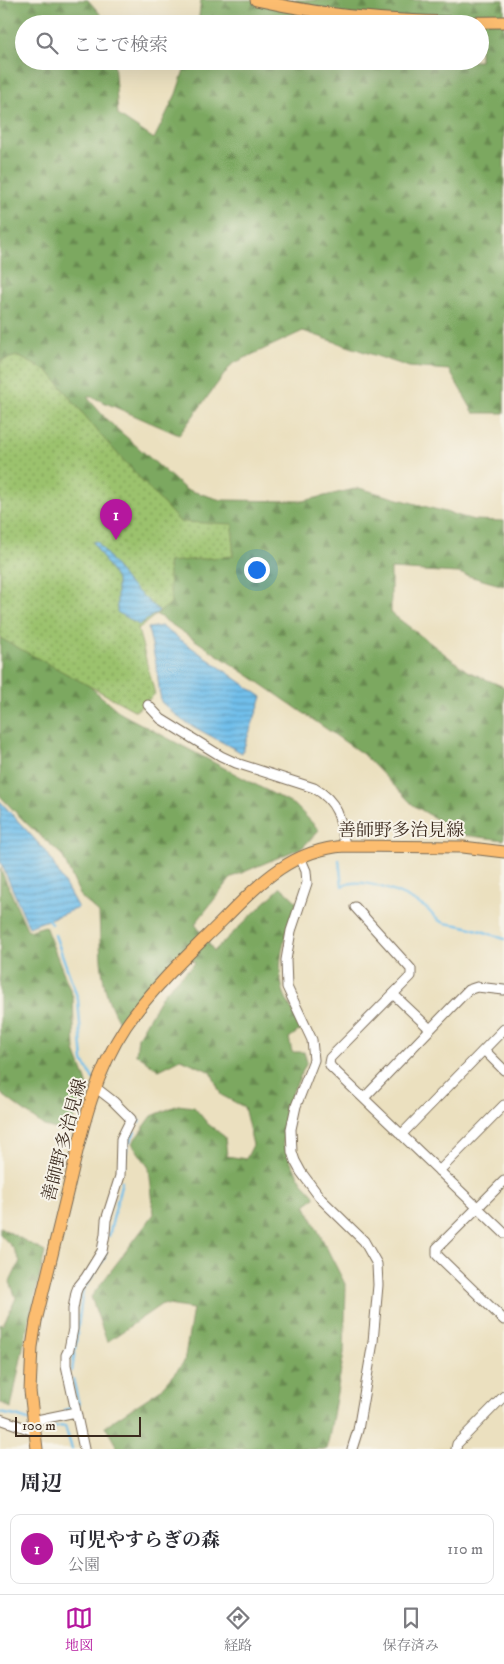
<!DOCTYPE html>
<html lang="ja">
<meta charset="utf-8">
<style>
body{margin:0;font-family:"IM FELL DW Pica","Noto Serif JP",serif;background:#f7f7f7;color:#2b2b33}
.scale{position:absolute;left:15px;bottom:12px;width:126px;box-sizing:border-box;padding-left:5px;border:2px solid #3b2a1e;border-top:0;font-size:14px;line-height:18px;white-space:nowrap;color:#3b2a1e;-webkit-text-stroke:4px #f7f3e8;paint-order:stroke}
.you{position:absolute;left:256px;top:569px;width:18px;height:18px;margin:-12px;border:4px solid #fff;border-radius:50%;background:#1a73e8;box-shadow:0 0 0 8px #1a73e833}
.badge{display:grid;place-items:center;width:32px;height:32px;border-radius:50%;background:#b5179e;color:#fff;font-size:16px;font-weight:700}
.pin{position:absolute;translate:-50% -41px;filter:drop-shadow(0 1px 2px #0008)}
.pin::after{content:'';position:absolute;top:26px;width:18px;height:15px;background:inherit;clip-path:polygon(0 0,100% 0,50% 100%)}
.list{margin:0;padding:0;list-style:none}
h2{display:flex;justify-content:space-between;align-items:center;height:65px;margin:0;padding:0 20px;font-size:21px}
h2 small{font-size:16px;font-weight:400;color:#7c7c81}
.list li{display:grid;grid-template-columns:32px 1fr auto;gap:15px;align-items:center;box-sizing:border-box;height:70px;margin:0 10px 10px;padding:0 10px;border:1px solid #e1e1e2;border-radius:10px}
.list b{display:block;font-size:19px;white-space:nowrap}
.list p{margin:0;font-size:16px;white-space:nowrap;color:#7c7c81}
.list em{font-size:16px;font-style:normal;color:#7c7c81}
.icon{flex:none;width:28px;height:28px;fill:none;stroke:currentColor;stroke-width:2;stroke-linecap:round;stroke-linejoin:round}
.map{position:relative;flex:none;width:504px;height:1449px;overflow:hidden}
.search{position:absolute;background:#fff;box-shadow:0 5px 20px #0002;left:15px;right:15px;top:15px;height:55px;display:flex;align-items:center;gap:12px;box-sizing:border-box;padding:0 18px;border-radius:28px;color:#7c7c81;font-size:19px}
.sheet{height:145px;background:#fff}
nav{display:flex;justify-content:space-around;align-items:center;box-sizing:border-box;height:70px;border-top:1px solid #e1e1e2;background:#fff;font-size:14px;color:#7c7c81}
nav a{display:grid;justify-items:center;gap:2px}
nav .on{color:#b5179e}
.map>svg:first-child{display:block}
.forest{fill:url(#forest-firs);stroke:#5c693f}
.park{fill:url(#park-dots);stroke:#6b7646}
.water{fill:url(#water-rules);stroke:#567484}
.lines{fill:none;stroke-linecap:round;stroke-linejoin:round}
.stream{stroke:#71bfeb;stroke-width:2.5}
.minor-casing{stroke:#796a56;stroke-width:11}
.major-casing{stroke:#796a56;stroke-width:13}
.minor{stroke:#fff;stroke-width:9}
.major{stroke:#fcbd6f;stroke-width:11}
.labels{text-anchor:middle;stroke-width:4;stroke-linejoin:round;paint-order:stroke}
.street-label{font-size:18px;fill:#3b2a1e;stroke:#f7f3e8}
</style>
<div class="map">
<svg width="504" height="1449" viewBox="0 0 504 1449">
<defs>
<pattern id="forest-firs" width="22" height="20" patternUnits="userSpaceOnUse" patternTransform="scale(1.25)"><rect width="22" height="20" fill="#7ca860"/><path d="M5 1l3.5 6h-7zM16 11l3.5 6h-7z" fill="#67894f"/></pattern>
<pattern id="park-dots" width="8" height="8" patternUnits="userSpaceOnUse" patternTransform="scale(1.25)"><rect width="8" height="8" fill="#9bc26d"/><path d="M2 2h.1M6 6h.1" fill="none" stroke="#809e59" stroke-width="1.8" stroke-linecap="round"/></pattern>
<pattern id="water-rules" width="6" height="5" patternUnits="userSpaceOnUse" patternTransform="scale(1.25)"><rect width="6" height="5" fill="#71bfeb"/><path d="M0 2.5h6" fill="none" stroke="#5e9bbe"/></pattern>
</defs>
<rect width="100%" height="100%" fill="#f7f3e8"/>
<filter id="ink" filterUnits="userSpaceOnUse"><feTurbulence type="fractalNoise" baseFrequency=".02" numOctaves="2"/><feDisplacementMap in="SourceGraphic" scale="10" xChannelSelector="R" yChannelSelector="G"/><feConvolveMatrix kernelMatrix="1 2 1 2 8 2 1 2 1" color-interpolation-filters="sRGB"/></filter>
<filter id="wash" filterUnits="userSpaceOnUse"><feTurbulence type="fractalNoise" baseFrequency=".0096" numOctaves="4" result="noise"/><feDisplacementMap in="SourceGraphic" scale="20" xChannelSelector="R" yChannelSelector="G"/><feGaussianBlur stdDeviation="1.12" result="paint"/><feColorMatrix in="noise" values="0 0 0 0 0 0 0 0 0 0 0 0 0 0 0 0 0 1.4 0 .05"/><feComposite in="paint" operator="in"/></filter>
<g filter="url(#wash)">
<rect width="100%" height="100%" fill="#ebe0bf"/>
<path class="forest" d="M0,0H88L109,24H24V61H114L118,115L154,139L176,94L187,61H480V24H198L201,0H504V413H474L449,370L409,367L303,331L232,364L179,435L92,397H87L106,419L185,489L221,500L303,501L359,488L474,520L504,521V586L458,573L391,569V613L467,671L504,687V840L463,835L413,805L364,755L260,683L148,609L69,669L122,714L296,806L319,830L303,847L232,877L195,924L214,951L281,887L297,902C287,928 276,958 282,986C284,999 297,1017 303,1028L289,1038L292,1052H304L307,1062L287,1104L283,1143L292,1164L302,1182L316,1197L305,1205L346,1286L344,1353L327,1449H118L105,1426L160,1390L184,1362L193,1309L162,1304L107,1342L91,1297L154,1214L149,1168L132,1143L152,1116L178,1105L194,1107L208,1124L225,1137L227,1156L246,1159L253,1145L244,1107L221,1095L211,1072L181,1059L159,1070L136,1054L138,1037L163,994L195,963L183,951L130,1010L120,1023C98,990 101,951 99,913L81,897L62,855L25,822L0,796Z
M0,868L28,931L45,926L73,997L75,1051L88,1086L68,1132L44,1126L0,1093Z
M0,1227L45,1252L24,1343L11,1408L0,1402V1324L3,1325L16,1298L10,1282L20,1261L13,1248L0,1234Z"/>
<path class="park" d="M17,356L49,372L104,439L180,522L233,524V556L168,562L171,603L138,629L155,694L136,711L0,638V361Z"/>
<path class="water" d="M97,541L127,582L159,611L139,625L117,612V581L93,542Z
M161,626L262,697L242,753L183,721L161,702L156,664L148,628Z
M0,801L48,854L78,908L29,927L0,861Z"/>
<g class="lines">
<path class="stream" d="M339,860L342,886C363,875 408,896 426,908C431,912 435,919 440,921C446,925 456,924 463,926C477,929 491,934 504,939
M47,917L51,924
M55,935L78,999L83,1061L93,1079
M134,1116L140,1122
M124,1166L127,1145L135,1132
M109,1236L122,1181
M72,1371L83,1290L104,1259L106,1251
M65,1410L79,1405L73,1379
M0,1413L16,1416L31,1421
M38,1424L49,1428L65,1426L72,1449"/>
</g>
</g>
<g filter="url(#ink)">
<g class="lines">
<defs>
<path id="minor" d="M148,705L161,719L221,756L236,763L314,788C339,802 341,820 345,846
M300,857L306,871L307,883L291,931L286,960L287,987L312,1040L314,1060L296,1106L291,1129L292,1152L295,1161L301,1172L321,1199L364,1241L377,1264L378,1285L373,1342L358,1430L352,1449
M393,994L430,1029
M484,1050L504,1070
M329,1063L331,1067L504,1233
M329,1063L330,1058L411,976V969L355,907
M364,1098L468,990L477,987L504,990
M401,1135L504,1029
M439,1171L504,1105
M504,1181L437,1248V1255L504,1320
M0,1419L34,1431
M32,1421L76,1412
M84,1449L66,1365V1355L69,1349L73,1329V1309L76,1292L78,1287L86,1277L102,1251L105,1234L106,1220L120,1176L121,1139L131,1119L113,1101L95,1087
M456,1449L457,1444L504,1396"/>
<path id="major" d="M256,0C339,19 419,23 504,22
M37,1449L30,1391L32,1347L36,1321C47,1276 58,1231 69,1185C82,1130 94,1074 126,1026C153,987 189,954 223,920C259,884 290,850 345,846L463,847L504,852"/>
</defs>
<use href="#minor" class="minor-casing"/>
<use href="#major" class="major-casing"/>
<use href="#minor" class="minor"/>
<use href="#major" class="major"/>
</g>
</g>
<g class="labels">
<g class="street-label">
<text x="401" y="836">善師野多治見線</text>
<text transform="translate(64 1140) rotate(-75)" y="6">善師野多治見線</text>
</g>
</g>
</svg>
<div class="scale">100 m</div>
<div class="you"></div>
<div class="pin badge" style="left:116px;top:540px">1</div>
<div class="search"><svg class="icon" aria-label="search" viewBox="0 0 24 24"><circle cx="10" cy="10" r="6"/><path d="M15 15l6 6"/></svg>ここで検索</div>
</div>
<section class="sheet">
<h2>周辺<small></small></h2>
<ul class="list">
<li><span class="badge">1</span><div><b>可児やすらぎの森</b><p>公園</p></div><em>110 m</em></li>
</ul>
</section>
<nav>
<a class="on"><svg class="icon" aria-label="map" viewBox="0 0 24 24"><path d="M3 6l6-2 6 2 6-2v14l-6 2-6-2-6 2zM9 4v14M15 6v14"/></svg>地図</a>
<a><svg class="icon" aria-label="directions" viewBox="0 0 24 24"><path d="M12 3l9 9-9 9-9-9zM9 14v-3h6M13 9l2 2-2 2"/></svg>経路</a>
<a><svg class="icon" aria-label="saved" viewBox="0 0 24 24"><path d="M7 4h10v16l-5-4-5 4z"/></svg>保存済み</a>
</nav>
